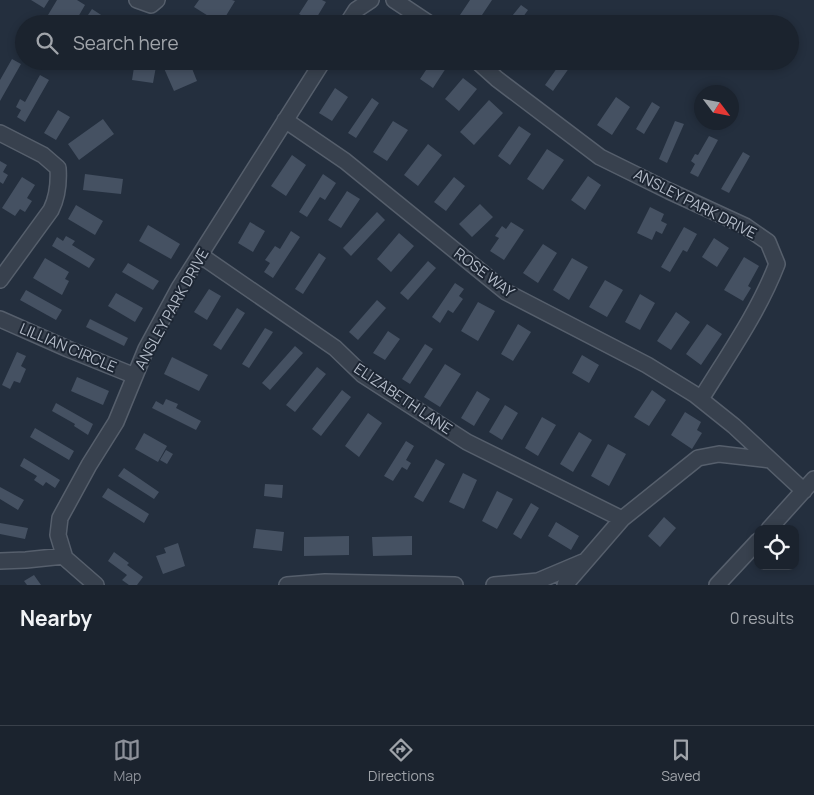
<!DOCTYPE html>
<style>
body{margin:0;font-family:Manrope,sans-serif;background:#282f3a;color:#f1f3f6}
.controls{position:absolute;right:15px;bottom:15px;display:grid;overflow:hidden;border-radius:10px;box-shadow:0 2px 8px #0003}
.controls button{width:45px;height:45px;display:grid;place-items:center;padding:0;border:0;border-bottom:1px solid #39404a;background:#1b232e;color:#f1f3f6;font:25px sans-serif}
.compass{position:absolute;left:694px;top:85px;width:45px;height:45px;border-radius:50%;background:#1b232e;box-shadow:0 2px 8px #0003;rotate:122deg}
.list{margin:0;padding:0;list-style:none}
h2{display:flex;justify-content:space-between;align-items:center;height:65px;margin:0;padding:0 20px;font-size:21px}
h2 small{font-size:16px;font-weight:400;color:#a0a4aa}
.icon{flex:none;width:28px;height:28px;fill:none;stroke:currentColor;stroke-width:2;stroke-linecap:round;stroke-linejoin:round}
.map{position:relative;flex:none;width:814px;height:585px;overflow:hidden}
.search{position:absolute;background:#1b232e;box-shadow:0 2px 8px #0003;left:15px;right:15px;top:15px;height:55px;display:flex;align-items:center;gap:12px;box-sizing:border-box;padding:0 18px;border-radius:28px;color:#a0a4aa;font-size:19px}
.sheet{height:140px;background:#1b232e}
nav{display:flex;justify-content:space-around;align-items:center;box-sizing:border-box;height:70px;border-top:1px solid #39404a;background:#1b232e;font-size:14px;color:#a0a4aa}
nav a{display:grid;justify-items:center;gap:2px}
nav .on{color:#8c9099}
.map>svg:first-child{display:block}
.building{fill:#455162}
.lines{fill:none;stroke-linecap:round;stroke-linejoin:round}
.street-casing{stroke:#565f6c;stroke-width:18}
.street{stroke:#38414e;stroke-width:15}
.labels{text-anchor:middle;stroke-width:4;stroke-linejoin:round;paint-order:stroke}
.street-label{font-size:15px;fill:#b4bcc9;stroke:#1d2633}
</style>
<div class="map">
<svg width="814" height="585" viewBox="0 0 814 585">
<rect width="100%" height="100%" fill="#242f3e"/>
<path class="building" d="M31,0H49L44,8Z
M57,0H77L85,5L74,24H58L48,15Z
M199,0H232L235,1L221,24L194,7Z
M308,0H322L326,2L314,22L299,14Z
M470,0H492L476,24H473L460,15Z
M521,5L528,10L518,24H499L504,18L508,21Z
M92,9L112,22L111,24H82Z
M12,59L21,64L0,101V80Z
M100,61H120L115,70Z
M135,61H157L153,83L132,80Z
M174,61H189L197,81L174,91L163,66Z
M390,61H409L403,70Z
M432,61H442L448,65L433,88L420,79Z
M516,61H535L528,70Z
M562,61H574L553,91L545,85Z
M40,75L49,80L25,122L17,117L21,110L16,107L20,99L25,102Z
M463,78L477,89L459,111L445,99Z
M335,88L348,97L332,121L319,113Z
M616,97L630,107L612,135L597,125Z
M372,98L379,103L356,138L348,133Z
M489,100L503,113L474,145L460,132Z
M652,102L660,107L644,134L636,129Z
M58,110L70,117L56,140L44,133Z
M103,119L114,134L79,160L68,144Z
M393,121L408,130L387,161L373,152Z
M675,121L684,124L667,163L659,159Z
M519,126L531,134L510,165L498,156Z
M709,136L718,140L698,177L690,173L695,164L691,161L695,154L698,155Z
M428,144L442,155L418,186L404,175Z
M547,149L564,160L543,190L527,179Z
M743,152L750,156L729,193L721,189Z
M292,155L306,165L286,196L271,186Z
M0,161L7,165L3,172L8,175L3,184L0,182Z
M85,174L123,179L121,194L83,190Z
M323,174L336,183L325,200L320,197L307,217L299,212Z
M588,176L601,185L585,210L571,200Z
M22,177L35,185L27,198L32,201L25,212L20,209L15,216L2,208Z
M454,177L465,186L446,211L434,202Z
M347,191L360,199L341,228L328,220Z
M480,204L493,217L472,237L459,224Z
M76,205L103,221L95,235L68,219Z
M650,207L664,214L661,221L667,224L662,234L656,231L652,240L637,233Z
M377,212L385,220L351,256L343,248Z
M250,222L265,231L253,252L238,243Z
M511,222L524,230L504,260L490,251L499,238L495,236L502,226L506,229Z
M148,225L180,244L171,259L139,241Z
M684,227L697,234L687,252L683,250L670,272L661,267Z
M291,231L300,237L273,278L264,272L270,263L265,260L275,246L280,249Z
M399,233L414,246L391,272L377,259Z
M66,236L75,241L72,245L95,259L89,268L52,246L57,237L63,241Z
M714,238L729,248L717,267L702,257Z
M543,244L557,253L538,283L523,273Z
M319,253L326,258L303,294L295,289Z
M744,257L759,266L748,286L751,288L743,301L724,290Z
M45,258L69,272L65,279L69,281L62,295L33,278Z
M572,258L588,267L569,300L553,290Z
M428,261L436,268L408,300L400,293Z
M128,263L159,281L153,290L122,272Z
M605,280L623,290L607,317L589,307Z
M455,283L464,289L459,296L463,299L453,313L448,310L440,323L432,317Z
M209,289L221,296L207,320L194,312Z
M26,290L62,310L56,320L20,300Z
M116,293L143,308L135,322L108,306Z
M640,294L655,303L640,330L625,322Z
M377,300L386,308L358,340L349,332Z
M478,302L495,311L478,341L461,331Z
M237,308L245,313L221,350L213,345Z
M676,312L690,322L671,350L657,341Z
M90,319L128,338L124,346L86,327Z
M518,324L531,332L513,361L501,354Z
M707,324L722,334L701,365L686,354Z
M265,328L273,332L249,368L242,364Z
M388,331L400,339L385,360L373,353Z
M425,344L433,349L410,384L402,379Z
M295,346L303,353L270,390L262,383Z
M17,352L26,356L21,366L26,369L20,383L14,381L10,389L2,385Z
M582,355L599,365L589,383L572,373Z
M172,357L208,375L199,391L164,374Z
M445,364L461,374L440,407L424,397Z
M317,367L326,374L295,412L286,405Z
M77,377L109,391L103,405L71,391Z
M342,390L351,397L321,436L312,429Z
M652,390L666,400L649,426L634,417Z
M477,391L490,399L474,426L461,418Z
M166,399L178,404L176,408L201,421L196,430L152,408L156,401L163,405Z
M56,403L93,424L88,435L74,426L75,424L52,411Z
M505,405L518,413L502,440L489,432Z
M685,412L701,422L697,430L702,433L692,449L671,435Z
M368,413L382,423L359,457L345,446Z
M542,417L556,425L538,456L525,448Z
M35,428L74,451L69,460L30,437Z
M579,432L592,440L573,472L560,464Z
M144,433L167,446L158,462L135,449Z
M406,441L414,446L406,460L411,463L407,470L402,467L393,481L384,476Z
M608,444L626,454L609,486L591,476Z
M166,450L173,454L167,464L160,460Z
M24,458L60,480L55,488L46,482L43,486L34,480L37,476L20,466Z
M436,459L445,464L423,502L414,497Z
M124,468L159,492L154,499L118,476Z
M463,473L477,480L464,509L449,502Z
M265,484L283,485L282,498L264,496Z
M0,487L24,500L18,510L0,499Z
M108,488L149,514L144,523L102,497Z
M497,491L513,499L497,529L482,521Z
M531,503L539,508L521,539L513,534Z
M664,517L676,528L660,547L648,536Z
M556,522L579,536L571,550L548,536Z
M0,523L28,528L25,539L0,534Z
M256,529L284,532L282,551L253,548Z
M349,536V555L304,556V537Z
M412,536V555L373,556L372,537Z
M178,543L185,566L163,574L156,556L166,553L164,548Z
M114,552L129,563L127,565L143,577L137,585H129L122,580L127,575L108,561Z
M34,575L41,585H27L24,581Z"/>
<g class="lines">
<defs>
<path id="street" d="M137,0L151,5L157,0
M394,0L430,24
M347,24L356,10L371,0
M477,61L497,79L600,157L669,191L745,226L768,242L777,264C758,313 728,355 701,399
M285,120L345,161L506,292L647,365L694,394L734,426L804,491
M0,133L43,155L58,168C59,183 58,196 51,210L0,280
M200,255L335,348L363,375L467,442L622,519
M0,319L68,349L135,376
M769,529L814,479
M0,561L26,560L64,556
M96,585L65,558L58,535L60,518L89,465L116,422L146,349L179,288L323,61
M287,585L325,582L455,585
M494,585L538,581L583,562
M565,585L622,519L698,458L719,454L770,460
M717,585L758,541"/>
</defs>
<use href="#street" class="street-casing"/>
<use href="#street" class="street"/>
</g>
<g class="labels">
<g class="street-label">
<text transform="translate(695 204) rotate(27)" y="5">ANSLEY PARK DRIVE</text>
<text transform="translate(484 273) rotate(37)" y="5">ROSE WAY</text>
<text transform="translate(172 309) rotate(-61)" y="5">ANSLEY PARK DRIVE</text>
<text transform="translate(68 348) rotate(23)" y="5">LILLIAN CIRCLE</text>
<text transform="translate(403 399) rotate(34)" y="5">ELIZABETH LANE</text>
</g>
</g>
</svg>
<div class="controls">
<button><svg class="icon" aria-label="locate" viewBox="0 0 24 24"><circle cx="12" cy="12" r="6"/><path d="M12 2v4M12 18v4M2 12h4M18 12h4"/></svg></button>
</div>
<svg class="compass" viewBox="-18 -18 36 36"><path d="M0-13l5 13h-10z" fill="#e53935"/><path d="M0 13l5-13h-10z" fill="#a0a4aa"/></svg>
<div class="search"><svg class="icon" aria-label="search" viewBox="0 0 24 24"><circle cx="10" cy="10" r="6"/><path d="M15 15l6 6"/></svg>Search here</div>
</div>
<section class="sheet">
<h2>Nearby<small>0 results</small></h2>
<ul class="list">
</ul>
</section>
<nav>
<a class="on"><svg class="icon" aria-label="map" viewBox="0 0 24 24"><path d="M3 6l6-2 6 2 6-2v14l-6 2-6-2-6 2zM9 4v14M15 6v14"/></svg>Map</a>
<a><svg class="icon" aria-label="directions" viewBox="0 0 24 24"><path d="M12 3l9 9-9 9-9-9zM9 14v-3h6M13 9l2 2-2 2"/></svg>Directions</a>
<a><svg class="icon" aria-label="saved" viewBox="0 0 24 24"><path d="M7 4h10v16l-5-4-5 4z"/></svg>Saved</a>
</nav>
